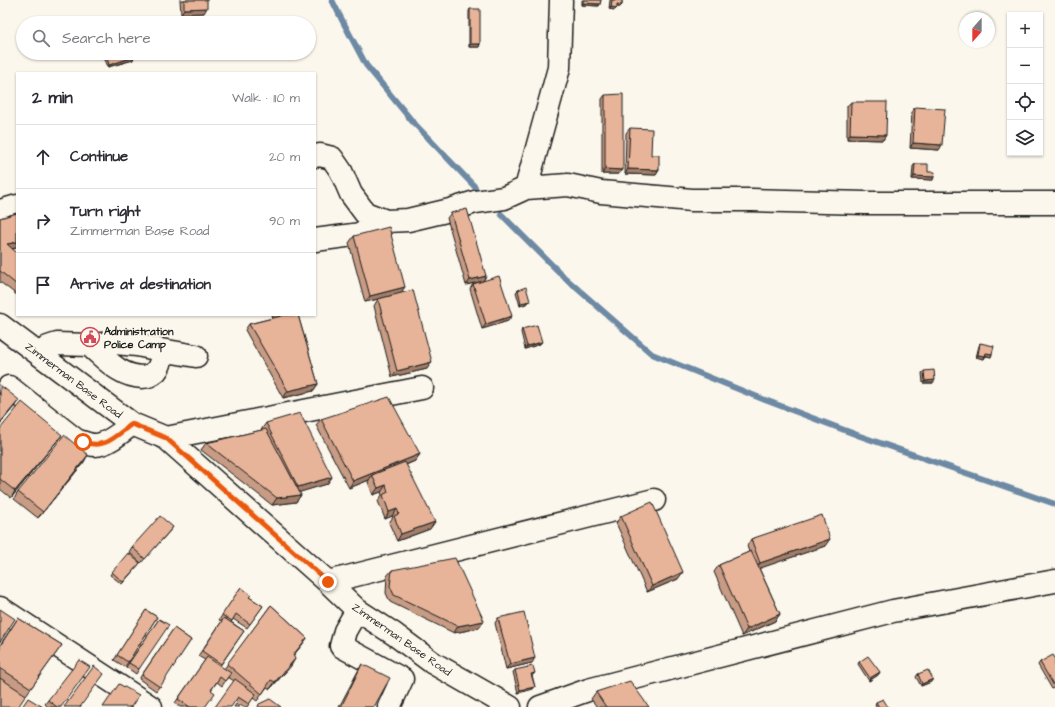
<!DOCTYPE html>
<meta charset="utf-8">
<style>
body{margin:0;font-family:"Architects Daughter",sans-serif;background:#f7f7f7;color:#2b2b33}
.controls{position:absolute;right:12px;top:12px;display:grid;overflow:hidden;border-radius:0px;box-shadow:0 1px 3px #0004}
.controls button{width:36px;height:36px;display:grid;place-items:center;padding:0;border:0;border-bottom:1px solid #e1e1e2;background:#fff;color:#2b2b33;font:20px sans-serif}
.compass{position:absolute;left:959px;top:12px;width:36px;height:36px;border-radius:50%;background:#fff;box-shadow:0 1px 3px #0004;rotate:201deg}
.stop{position:absolute;width:12px;height:12px;margin:-9px;border:3px solid #ea580c;border-radius:50%;background:#fff}
.stop.end{background:#ea580c;border-color:#fff;box-shadow:0 1px 4px #0008}
.list{margin:0;padding:0;list-style:none}
h2{display:flex;justify-content:space-between;align-items:center;height:52px;margin:0;padding:0 16px;font-size:17px}
h2 small{font-size:13px;font-weight:400;color:#7c7c81}
.list li{display:grid;grid-template-columns:26px 1fr auto;gap:12px;align-items:center;box-sizing:border-box;height:64px;padding:0 16px;border-top:1px solid #e1e1e2}
.list b{display:block;font-size:15px;white-space:nowrap}
.list p{margin:0;font-size:13px;white-space:nowrap;color:#7c7c81}
.list em{font-size:13px;font-style:normal;color:#7c7c81}
.icon{flex:none;width:22px;height:22px;fill:none;stroke:currentColor;stroke-width:2;stroke-linecap:round;stroke-linejoin:round}
.map{position:relative;flex:none;width:1055px;height:707px;overflow:hidden}
.search{position:absolute;background:#fff;box-shadow:0 1px 3px #0004;left:16px;top:16px;width:300px;height:44px;display:flex;align-items:center;gap:10px;box-sizing:border-box;padding:0 14px;border-radius:22px;color:#7c7c81;font-size:15px}
.panel{position:absolute;background:#fff;box-shadow:0 1px 3px #0004;left:16px;top:72px;width:300px;height:244px;border-radius:0px}
.map>svg:first-child{display:block}
.lines{fill:none;stroke-linecap:round;stroke-linejoin:round}
.stream{stroke:#6d89a4;stroke-width:6}
.minor-casing{stroke:#1c1c1c;stroke-width:25}
.minor{stroke:#fbf7ec;stroke-width:22}
.wall{fill:#c79b84;stroke:#1c1c1c}
.shaded-wall{fill:#a27e6b;stroke:#1c1c1c}
.building{fill:#e7b499;stroke:#1c1c1c}
.route{stroke:#ea580c;stroke-width:5}
.labels{text-anchor:middle;stroke-width:3.5;stroke-linejoin:round;paint-order:stroke}
.poi-label{font-size:11px;font-weight:bold;fill:#1c1c1c;stroke:#fbf7ec;text-anchor:start}
.street-label{font-size:11px;fill:#1c1c1c;stroke:#fbf7ec}
</style>
<div class="map">
<svg width="1055" height="707" viewBox="0 0 1055 707">
<rect width="100%" height="100%" fill="#fbf7ec"/>
<filter id="ink" filterUnits="userSpaceOnUse"><feTurbulence type="fractalNoise" baseFrequency=".025" numOctaves="2"/><feDisplacementMap in="SourceGraphic" scale="8" xChannelSelector="R" yChannelSelector="G"/><feConvolveMatrix kernelMatrix="1 2 1 2 8 2 1 2 1" color-interpolation-filters="sRGB"/></filter>
<g filter="url(#ink)">
<g class="lines">
<path class="stream" d="M332,0L341,18L366,65L412,121L475,187
M501,214L564,277L652,354L765,400L860,436L1055,504"/>
<defs>
<path id="minor" d="M315,156L320,155L332,158L341,171L351,194L365,213L386,221L408,220L450,210L475,202L504,198L526,188L568,185L601,192L692,200H752L865,203H1055
M526,188L559,68L561,0
M0,211L17,206
M315,240L361,234L368,230H380L386,221
M0,325L132,424L166,438L328,582L357,610L394,634L433,663L510,707
M89,345C106,359 119,376 142,377C147,377 152,375 156,371C161,365 162,358 161,350
M40,355L48,347L57,344L89,345L115,343L137,345L161,350L196,356
M9,387L76,440C82,442 89,445 95,445C107,445 123,431 132,424
M166,438L422,388
M328,582L654,500
M0,608L151,707
M357,610L345,631L341,646L402,679L389,707
M540,707L588,690L893,611L1055,581"/>
</defs>
<use href="#minor" class="minor-casing"/>
<use href="#minor" class="minor"/>
</g>
<path class="wall" d="M180,0H207L204,13L181,14Z
M582,0H601L600,4L599,6L582,5Z
M610,0H622V5L620,7H617L615,10L609,9Z
M470,9L480,44L479,47H469V11Z
M106,54L133,60L108,67L104,57Z
M605,95L619,174H602V99Z
M851,102L886,135L883,140L847,139V106Z
M915,107L939,150L910,148L912,112Z
M630,128L651,155L659,170L656,175L625,174L626,133Z
M915,164L928,172L933,180L912,179L913,166Z
M17,213V248L12,249L17,253V295L0,282V218Z
M451,213L486,276L483,281L466,285L447,218Z
M354,236L400,293L427,369L392,377L374,306L378,299L365,302L349,243Z
M473,284L508,321L482,329L470,289Z
M518,290L530,301L528,303L520,306L516,292Z
M272,315H298L318,384L313,391L283,398L245,330L249,324L273,318Z
M522,329L540,344L525,349L521,332Z
M980,343L992,354L991,357L986,356L984,359L976,357L979,346Z
M924,371L933,383H923L922,373Z
M321,419L420,454L415,461L406,465L430,529L397,541L389,523L393,517L392,516L385,519L378,501L382,495L381,492L373,495L368,482L369,480L349,488L316,425Z
M266,423L332,477L327,484L299,492L301,495L296,502L272,505L201,450L206,443L262,430H261Z
M0,429L57,441L11,498L0,489Z
M84,462L38,518L14,499L18,492Z
M621,516L678,579L647,592L616,523Z
M173,527L169,532L141,563L129,552L132,547Z
M751,539L825,546L759,568L780,614L775,621L742,636L714,572L719,565L749,552L747,546Z
M140,563L122,584L110,575L112,572Z
M392,570L484,621L479,628L454,633L390,602L386,593L387,576Z
M241,587L249,597L263,606L247,628L233,619L231,622L244,631L220,666L224,669L271,605L307,638L293,656L291,666L270,689L267,687L257,701L253,698L247,707H243L235,701L234,681L228,677L222,686L217,682L211,690L205,707H180L175,703L205,660L198,656L222,621L219,620Z
M146,610L157,617L125,667L114,660Z
M18,618L62,645L26,695L0,707V645Z
M498,618L532,663L506,669L495,623Z
M159,619L139,669L136,674L126,667Z
M174,628L191,640L156,691L139,679Z
M1055,658V687L1052,689L1038,665L1040,662Z
M859,662L880,672L878,675L869,681L858,664Z
M362,664L374,707H339L358,671Z
M515,670L535,673L533,675H532L535,687L533,689L518,693L513,672Z
M918,674L931,682L921,686L916,677Z
M596,692L649,707H597L591,699Z
M48,700L61,707H48L45,704Z
M876,702L888,707H876L875,705Z"/>
<path class="shaded-wall" d="M583,3L600,4L599,6L582,5Z
M617,4L622,5L620,7H616Z
M611,7L617,8L615,10L609,9Z
M207,8L204,13L181,14L184,9Z
M470,44H480L479,47H469Z
M205,53H209L208,55L193,57L195,54Z
M134,57L133,60L108,67L109,65Z
M850,134L886,135L883,140L847,139Z
M913,143L942,145L939,150L910,148Z
M605,169L623,170L619,174H602Z
M628,169L659,170L656,175L625,174Z
M914,176L934,177L933,180L912,179Z
M17,242V248L2,250L7,244Z
M486,276L483,281L466,285L470,280Z
M405,287L400,294L365,302L370,296Z
M530,301L528,303L520,306L521,303Z
M512,316L508,321L482,329L486,324Z
M542,342L540,344L525,349L527,346Z
M986,353L992,354L991,357L984,355Z
M978,355L985,356L984,359L976,357Z
M432,362L427,369L392,377L397,371Z
M935,380L933,383H923L925,381Z
M318,384L313,391L283,398L288,391Z
M19,400L14,407L0,424V423Z
M62,435L57,441L11,498L15,491Z
M420,454L415,461L374,478L372,475L369,480L349,488L353,481Z
M88,455L84,462L38,518L43,512Z
M332,477L327,484L294,494L298,487Z
M386,485L381,492L373,495L378,488Z
M301,495L296,502L272,505L277,498Z
M397,509L392,516L385,519L389,512Z
M435,522L430,529L397,541L401,534Z
M830,539L825,546L755,570L760,563Z
M683,572L678,579L647,592L652,586Z
M780,614L775,621L742,636L747,629Z
M484,621L479,628L454,633L458,626Z
M307,638L302,645L288,662L293,655Z
M535,658L532,663L506,669L510,664Z
M295,659L291,666L270,689L275,682Z
M880,672L878,675L869,681L870,678Z
M933,679L931,682L921,686L922,684Z
M535,687L533,689L518,693L520,690Z"/>
<path class="building" d="M184,0H207V8L184,9Z
M583,0H601L600,4L583,3Z
M612,0H622V5L617,4V8L611,7Z
M470,9H480V44H470Z
M110,53H133L134,57L109,65L106,54Z
M195,53H205L195,54Z
M623,94V170L605,169V95Z
M851,102H887L886,135L850,134Z
M915,107L945,109L942,145L913,143Z
M630,128L652,129L651,155H659V170L628,169Z
M915,164H928V172H935L934,177L914,176Z
M467,209L486,276L470,280L451,213Z
M17,213V242L7,244L17,253V285L0,271V218Z
M389,227L405,287L370,296L354,236Z
M499,276L512,316L486,324L473,284Z
M526,287L530,301L521,303L518,290Z
M413,290L432,362L397,371L378,299Z
M285,315H298L318,384L288,391L249,324Z
M537,325L542,342L527,346L522,329Z
M980,343L994,346L992,354L986,353L985,356L978,355Z
M934,370L935,380L925,381L924,371Z
M0,385L19,400L0,423Z
M389,397L420,454L353,481L321,419Z
M22,402L62,435L15,491L0,479V429Z
M300,413L332,477L298,487L266,423Z
M266,429L301,495L277,498L206,443Z
M64,435L88,455L43,512L18,492Z
M405,462L435,522L401,534L394,516L399,514L397,509L389,512L383,495L388,492L386,485L378,488L372,475Z
M652,502L683,572L652,586L621,516Z
M822,515L830,539L760,563L751,539Z
M160,516L173,527L145,559L132,547Z
M751,551L780,614L747,629L719,565Z
M128,553L140,563L123,582L112,572Z
M455,558L484,621L458,626L394,595L390,586L392,570Z
M241,587L251,595L249,597L263,606L250,624L236,614L232,621L222,615Z
M271,605L307,638L293,655L295,659L275,682L271,680L262,694L227,664Z
M0,609L15,619L0,642Z
M146,610L157,617L128,662L117,655Z
M524,612L535,658L510,664L498,618Z
M18,618L62,645L31,688L0,668V646Z
M224,618L244,631L221,664L202,651Z
M159,619L169,625L139,669L129,663Z
M174,628L191,640L160,687L142,675Z
M1053,655L1055,658V686H1054L1040,662Z
M868,656L880,672L870,678L859,662Z
M207,657L231,673L225,681L220,677L211,690L215,693L205,707H190L178,699Z
M79,660L90,667L61,707H57L48,700Z
M362,664L390,678L374,707H341Z
M94,666L104,674L80,707H64Z
M533,666L535,673L531,674L535,687L520,690L515,670Z
M928,670L933,679L922,684L918,674Z
M0,678L26,695L18,707H0Z
M235,679L256,694L249,704L238,697L231,707H215Z
M630,681L649,707H606L596,692Z
M119,684L139,695L131,707H103Z
M28,698L43,707H22Z
M270,699L281,707H258L259,704Z
M883,699L888,707H879L876,702Z
M236,704L240,707H234Z"/>
</g>
<g class="lines" filter="url(#ink)">
<path class="route" d="M83,442C105,450 115,436 132,424L166,438L328,582"/>
</g>
<defs>
<symbol id="civic-ring" viewBox="-11 -11 22 22"><circle r="9.5" fill="#fbf7ec" stroke="#d1495b" stroke-width="1.5"/><path d="M-.6-6.5H3V-4.5H.6V-3L4-1V1h2V6H-6V1h2V-1L-.6-3ZM-1.2 2.5V6h2.4V2.5Z" fill="#d1495b"/></symbol>
</defs>
<g fill-rule="evenodd">
<use href="#civic-ring" x="79" y="326" width="22" height="22"/>
</g>
<g class="labels">
<g class="poi-label">
<text x="104" y="335">Administration<tspan x="104" dy="13">Police Camp</tspan></text>
</g>
<g class="street-label">
<text transform="translate(74 380) rotate(37)" y="4">Zimmerman Base Road</text>
<text transform="translate(402 639) rotate(35)" y="4">Zimmerman Base Road</text>
</g>
</g>
</svg>
<div class="controls">
<button>+</button>
<button>−</button>
<button><svg class="icon" aria-label="locate" viewBox="0 0 24 24"><circle cx="12" cy="12" r="6"/><path d="M12 2v4M12 18v4M2 12h4M18 12h4"/></svg></button>
<button><svg class="icon" aria-label="layers" viewBox="0 0 24 24"><path d="M12 4l9 5-9 5-9-5zM3 14l9 5 9-5"/></svg></button>
</div>
<svg class="compass" viewBox="-18 -18 36 36"><path d="M0-13l5 13h-10z" fill="#e53935"/><path d="M0 13l5-13h-10z" fill="#7c7c81"/></svg>
<div class="stop" style="left:83px;top:442px"></div>
<div class="stop end" style="left:328px;top:582px"></div>
<div class="search"><svg class="icon" aria-label="search" viewBox="0 0 24 24"><circle cx="10" cy="10" r="6"/><path d="M15 15l6 6"/></svg>Search here</div>
<section class="panel">
<h2>2 min<small>Walk · 110 m</small></h2>
<ul class="list">
<li><svg class="icon" aria-label="ahead" viewBox="0 0 24 24"><path d="M12 20V5M6 11l6-6 6 6"/></svg><div><b>Continue</b></div><em>20 m</em></li>
<li><svg class="icon" aria-label="right" viewBox="0 0 24 24"><path d="M7 20v-9h11M14 6l5 5-5 5"/></svg><div><b>Turn right</b><p>Zimmerman Base Road</p></div><em>90 m</em></li>
<li><svg class="icon" aria-label="arrive" viewBox="0 0 24 24"><path d="M6 21V4h12l-3 4 3 4H6"/></svg><div><b>Arrive at destination</b></div></li>
</ul>
</section>
</div>
